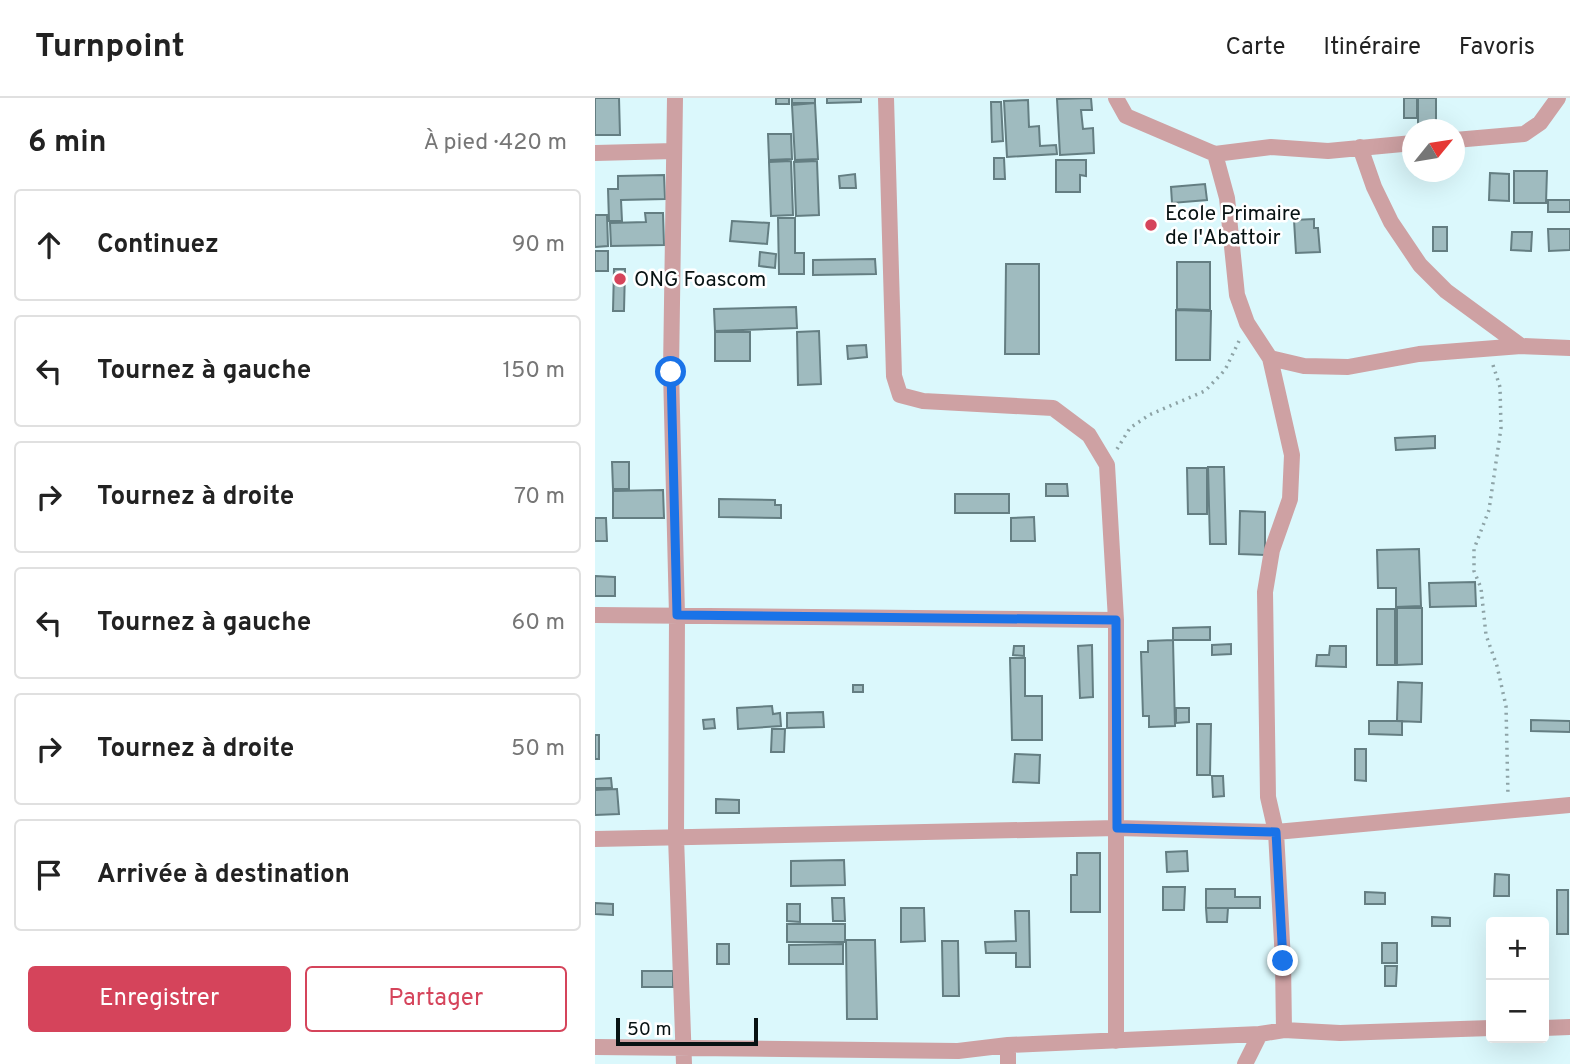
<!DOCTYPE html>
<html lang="fr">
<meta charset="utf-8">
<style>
body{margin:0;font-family:Overpass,sans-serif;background:#f2f2f2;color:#222}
.controls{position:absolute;right:21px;bottom:21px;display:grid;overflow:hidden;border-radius:7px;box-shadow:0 7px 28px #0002}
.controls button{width:63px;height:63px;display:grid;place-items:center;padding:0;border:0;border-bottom:2px solid #e0e0e0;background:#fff;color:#222;font:35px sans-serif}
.compass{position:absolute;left:807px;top:21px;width:63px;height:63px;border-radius:50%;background:#fff;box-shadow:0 7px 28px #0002;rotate:60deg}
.scale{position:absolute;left:21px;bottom:18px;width:142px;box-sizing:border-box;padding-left:7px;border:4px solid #071213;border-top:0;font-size:19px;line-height:24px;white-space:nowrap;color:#071213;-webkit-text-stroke:5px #fff;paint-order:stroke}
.stop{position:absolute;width:21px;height:21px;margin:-16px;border:5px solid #1a73e8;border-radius:50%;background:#fff}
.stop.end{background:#1a73e8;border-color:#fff;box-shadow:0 2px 7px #0008}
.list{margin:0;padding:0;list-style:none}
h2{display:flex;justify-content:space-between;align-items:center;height:91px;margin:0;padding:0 28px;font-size:30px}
h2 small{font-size:23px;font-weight:400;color:#767676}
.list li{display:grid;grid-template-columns:46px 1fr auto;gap:21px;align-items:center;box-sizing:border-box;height:112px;margin:0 14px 14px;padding:0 14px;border:2px solid #e0e0e0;border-radius:7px}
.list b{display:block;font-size:26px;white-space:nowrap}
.list em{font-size:23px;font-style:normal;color:#767676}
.actions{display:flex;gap:14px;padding:21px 28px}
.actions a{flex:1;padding:16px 0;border:2px solid #d5445b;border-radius:7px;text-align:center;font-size:24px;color:#d5445b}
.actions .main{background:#d5445b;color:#fff}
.icon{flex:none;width:38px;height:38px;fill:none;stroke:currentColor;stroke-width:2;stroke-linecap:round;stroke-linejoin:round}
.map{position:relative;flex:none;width:975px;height:966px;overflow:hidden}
header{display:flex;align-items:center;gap:42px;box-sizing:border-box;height:98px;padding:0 35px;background:#fff;border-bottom:2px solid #e0e0e0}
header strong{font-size:33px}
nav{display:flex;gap:38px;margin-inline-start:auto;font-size:24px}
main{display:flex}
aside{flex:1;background:#fff}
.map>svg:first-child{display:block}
.building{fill:#9fbbbf;stroke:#647e82;stroke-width:2}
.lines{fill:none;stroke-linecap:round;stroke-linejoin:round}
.path{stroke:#8da3a6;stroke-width:3.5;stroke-dasharray:2 5;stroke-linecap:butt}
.minor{stroke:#cea1a3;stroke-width:16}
.route{stroke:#1a73e8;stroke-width:9}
.poi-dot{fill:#d5445b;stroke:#fff;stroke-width:2.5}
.labels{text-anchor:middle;stroke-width:5;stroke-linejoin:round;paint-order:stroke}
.poi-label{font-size:21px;fill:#071213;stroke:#fff;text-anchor:start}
</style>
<header>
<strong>Turnpoint</strong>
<nav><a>Carte</a><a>Itinéraire</a><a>Favoris</a></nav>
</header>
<main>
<aside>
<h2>6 min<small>À pied · 420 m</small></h2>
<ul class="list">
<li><svg class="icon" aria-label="ahead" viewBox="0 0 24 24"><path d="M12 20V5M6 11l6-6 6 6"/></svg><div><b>Continuez</b></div><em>90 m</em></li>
<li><svg class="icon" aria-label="left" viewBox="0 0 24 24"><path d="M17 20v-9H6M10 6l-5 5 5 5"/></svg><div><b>Tournez à gauche</b></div><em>150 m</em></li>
<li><svg class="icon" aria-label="right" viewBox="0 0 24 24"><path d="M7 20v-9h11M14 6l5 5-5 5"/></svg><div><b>Tournez à droite</b></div><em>70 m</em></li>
<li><svg class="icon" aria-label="left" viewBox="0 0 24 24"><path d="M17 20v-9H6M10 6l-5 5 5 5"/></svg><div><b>Tournez à gauche</b></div><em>60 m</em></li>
<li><svg class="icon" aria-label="right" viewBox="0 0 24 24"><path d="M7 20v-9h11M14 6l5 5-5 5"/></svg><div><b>Tournez à droite</b></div><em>50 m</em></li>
<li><svg class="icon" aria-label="arrive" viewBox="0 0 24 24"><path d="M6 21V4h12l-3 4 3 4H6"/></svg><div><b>Arrivée à destination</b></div></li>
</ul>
<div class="actions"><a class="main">Enregistrer</a><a>Partager</a></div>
</aside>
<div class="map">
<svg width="975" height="966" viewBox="0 0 975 966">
<rect width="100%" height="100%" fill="#dbf8fc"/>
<path class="building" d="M0,0H24L25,37H0Z
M181,0H194V6H181Z
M197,0H220V5H197Z
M232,0H266V4L232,5Z
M496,0L497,12H486L488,31L498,30L499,55L465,57L462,1Z
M809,0H822V20H809Z
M823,0H841V27H834L835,32H823Z
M433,2L434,29L444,28L445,48L461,47L462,56L412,59L409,3Z
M396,4H406L408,43L397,44Z
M220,5L223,61L200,62L197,7Z
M173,36H196L197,61L174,62Z
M399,60H409L410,81H399Z
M461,62H491V78L485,77V94H461Z
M196,63L198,117L176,118L174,64Z
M222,63L224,117L201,118L199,64Z
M919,73H952L951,105H919Z
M895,75L914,76V103L894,102Z
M260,76L261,90H245L244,78Z
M69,77L70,101L26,102L27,123H14L13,91H23V78Z
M610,86L612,102L577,105L576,89Z
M953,102H975V114H953Z
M50,115H68L69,147L16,148L15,125L51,124Z
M0,117H12L13,148L0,149Z
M183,120H200V155H209V176H184Z
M719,121V130H723L725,154L701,155L699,122Z
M137,123L174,125L172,146L135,143Z
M838,129H852V153H838Z
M953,131H975V152L954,153Z
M917,134H937L936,153L916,152Z
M0,153H13V173H0Z
M165,154L181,156L180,170L164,168Z
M280,161L281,176L218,177V162Z
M582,164H615V212L582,211Z
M411,166H444V256H410Z
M19,171H30L29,213H18Z
M201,209L202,230L120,233L119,211Z
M581,212L616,213L615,262H581Z
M224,233L226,286L203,287L202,234Z
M120,234H155V263H120Z
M271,247L272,259L253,261L252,248Z
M840,338V350L801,352L800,340Z
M17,364H34V391H18Z
M613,369H629L631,446H615Z
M592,370H612V416H593Z
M451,386H472L473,398H451Z
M68,392L69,420H18V393Z
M360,396H414V415H360Z
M124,401L180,402V407H186V420L124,419Z
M645,413L670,414V457L644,456Z
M439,419L440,443H416V420Z
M0,420H11L12,443H0Z
M824,451L826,508L801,509V490H783L782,452Z
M0,478L20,479V498H0Z
M880,484L881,508L835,509L834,485Z
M802,510H827V566L802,567Z
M782,511H800V567H782Z
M615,529V542H578V530Z
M578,542L580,628L554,629V618H548L546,554H553V543Z
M636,546V556L617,557V547Z
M497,547L498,599L485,600L483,548Z
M419,548H429V558L418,557Z
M735,548H751V569L721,568L722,557H734Z
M415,560H430V598H447V642H417Z
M803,584L827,585L826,624L802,623Z
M258,587H268V594H258Z
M177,608L178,616L185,615L186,628L143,631L142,610Z
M581,610H594V624L581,625Z
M228,614L229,629L192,630V615Z
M119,621L120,630L109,631L108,622Z
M936,622L975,623V634L936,633Z
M774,623H807V637L774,636Z
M602,626H616L615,677H602Z
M177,631H190L189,654H176Z
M0,637H4V661H0Z
M760,651H771V683L760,682Z
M420,656L445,657L444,685L418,684Z
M617,678H628L629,698L618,699Z
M16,680L17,690H0V681Z
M22,691L24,716L0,717V692Z
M121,701L144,702V715H121Z
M592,753L593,773L572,774L571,754Z
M482,755H505V814H476V777H482Z
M249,762L250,787L196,788V763Z
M900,776L914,777V798H899Z
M568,789H590L589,812H568Z
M611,791H640V799H665V810H611Z
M962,792H973V836H962Z
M770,794L790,795V806H770Z
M237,800H249L250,823H238Z
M0,805L18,806V817L0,816Z
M192,806H205V824L192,823Z
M306,810H329L330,843L306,844Z
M611,810H633L632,824H612Z
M420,813H434L435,869H421V855H391L390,844L421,843Z
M837,819L855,820V828H837Z
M192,826H250V844H192Z
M251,842H280L282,921H252Z
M347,843H363L364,898H348Z
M787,845H802V865H787Z
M122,846H134V866H122Z
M248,846V866H194V847Z
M790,868H802L801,888H790Z
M47,873H78V889H47Z"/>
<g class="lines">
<path class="path" d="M898,267L905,289L906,330L894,412L879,451V473L886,490L891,537L902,568L911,608L913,698
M522,351L535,330L554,317L610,293L630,272L644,243"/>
<path class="minor" d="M80,0L76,273L82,517L81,739L89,966
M291,0L299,278L305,297L328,303L458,310L494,337L512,367L521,522V943
M521,0L531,18L620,56L676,49L733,53L818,45
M860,42L929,36L945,25L963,0
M765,49L779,89L796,124L825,167L851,193L926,248L975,250
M0,55L79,53
M620,56L632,100L642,197L652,225L675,260L709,268L753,269L824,256L926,248
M675,260L697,357L695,401L677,452L670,494L673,699L681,734L688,863L689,932
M0,517L521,522
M0,741L522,730L681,734L975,707
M949,930L975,929
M413,947V966
M0,949L363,953L413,947L665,936
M650,966L665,936L689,932L745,935L896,930"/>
</g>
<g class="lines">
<path class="route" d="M76,274L82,517L521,522L522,730L681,734L688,863"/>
</g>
<g class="poi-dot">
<circle cx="556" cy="127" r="7"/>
<circle cx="25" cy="181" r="7"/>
</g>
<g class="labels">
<g class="poi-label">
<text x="570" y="122">Ecole Primaire<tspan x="570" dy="24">de l'Abattoir</tspan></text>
<text x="39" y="188">ONG Foascom</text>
</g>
</g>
</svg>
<div class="controls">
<button>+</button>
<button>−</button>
</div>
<svg class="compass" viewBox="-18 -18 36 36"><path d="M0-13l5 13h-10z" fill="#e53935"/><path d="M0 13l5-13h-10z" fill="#767676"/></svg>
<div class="scale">50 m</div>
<div class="stop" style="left:76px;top:274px"></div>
<div class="stop end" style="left:688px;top:863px"></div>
</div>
</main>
